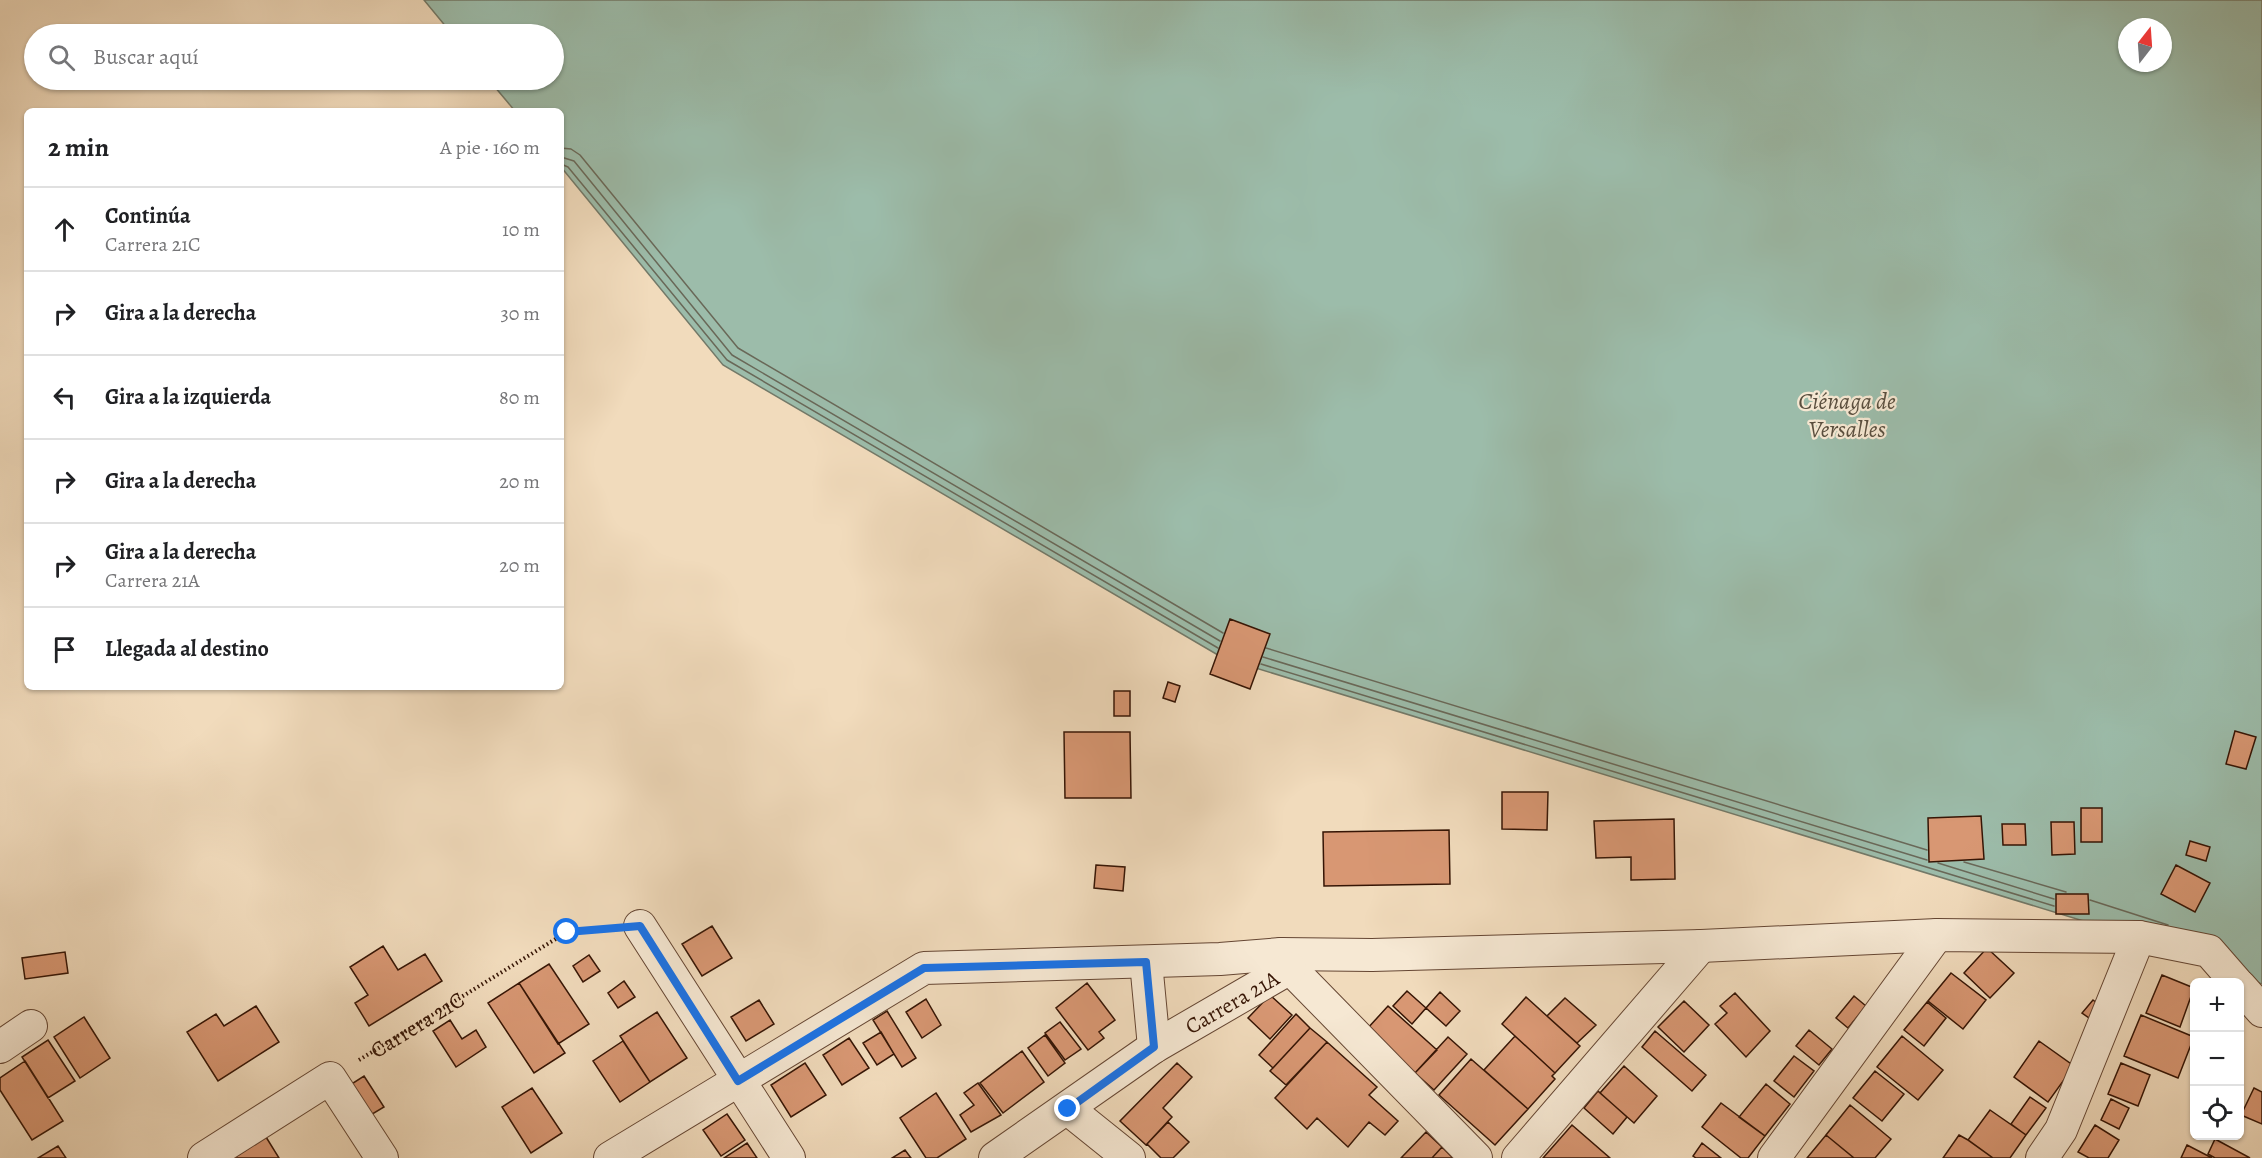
<!DOCTYPE html>
<html lang="es">
<meta charset="utf-8">
<style>
body{margin:0;font-family:Alegreya,serif;background:#f6f6f6;color:#202124}
.controls{position:absolute;right:18px;bottom:18px;display:grid;overflow:hidden;border-radius:9px;box-shadow:0 2px 4px #0004}
.controls button{width:54px;height:54px;display:grid;place-items:center;padding:0;border:0;border-bottom:2px solid #e0e0e0;background:#fff;color:#202124;font:30px sans-serif}
.compass{position:absolute;left:2118px;top:18px;width:54px;height:54px;border-radius:50%;background:#fff;box-shadow:0 2px 4px #0004;rotate:17deg}
.stop{position:absolute;width:18px;height:18px;margin:-14px;border:4px solid #1a73e8;border-radius:50%;background:#fff}
.stop.end{background:#1a73e8;border-color:#fff;box-shadow:0 2px 6px #0008}
.list{margin:0;padding:0;list-style:none}
h2{display:flex;justify-content:space-between;align-items:center;height:78px;margin:0;padding:0 24px;font-size:26px}
h2 small{font-size:20px;font-weight:400;color:#757577}
.list li{display:grid;grid-template-columns:39px 1fr auto;gap:18px;align-items:center;box-sizing:border-box;height:84px;padding:0 24px;border-top:2px solid #e0e0e0}
.list b{display:block;font-size:22px;white-space:nowrap}
.list p{margin:0;font-size:20px;white-space:nowrap;color:#757577}
.list em{font-size:20px;font-style:normal;color:#757577}
.icon{flex:none;width:33px;height:33px;fill:none;stroke:currentColor;stroke-width:2;stroke-linecap:round;stroke-linejoin:round}
.map{position:relative;flex:none;width:2262px;height:1158px;overflow:hidden}
.search{position:absolute;background:#fff;box-shadow:0 2px 4px #0004;left:24px;top:24px;width:540px;height:66px;display:flex;align-items:center;gap:15px;box-sizing:border-box;padding:0 21px;border-radius:33px;color:#757577;font-size:22px}
.panel{position:absolute;background:#fff;box-shadow:0 2px 4px #0004;left:24px;top:108px;width:540px;height:582px;border-radius:9px}
.map>svg:first-child{display:block}
.water{fill:#9cbcaa;stroke:#737968;stroke-width:1.5;fill-rule:evenodd}
.lines{fill:none;stroke-linecap:round;stroke-linejoin:round}
.shore{stroke:#696858;stroke-width:1.5}
.building{fill:#d89773;stroke:#361505;stroke-width:1.5}
.minor-casing{stroke:#654633;stroke-width:34}
.path{stroke:#361505;stroke-width:4;stroke-dasharray:1.5 3;stroke-linecap:butt}
.minor{stroke:#f6e8d3;stroke-width:32}
.route{stroke:#1a73e8;stroke-width:8}
.labels{text-anchor:middle;stroke-width:4.5;stroke-linejoin:round;paint-order:stroke}
.street-label{font-size:22px;fill:#361505;stroke:#f6e8d3}
.water-label{font-size:24px;font-style:italic;fill:#5a4f3f;stroke:#f6e8d3}
</style>
<div class="map">
<svg width="2262" height="1158" viewBox="0 0 2262 1158">
<rect width="100%" height="100%" fill="#f1dbbc"/>
<filter id="stains"><feTurbulence type="fractalNoise" baseFrequency=".00333" numOctaves="4"/><feColorMatrix values="0 0 0 0 .2 0 0 0 0 .09 0 0 0 0 .02 0 0 0 .5 -.17"/></filter>
<radialGradient id="worn" r=".72"><stop offset=".6" stop-color="#630" stop-opacity="0"/><stop offset="1" stop-color="#630" stop-opacity=".3"/></radialGradient>
<path class="water" d="M424,0H2262V984L2139,938L1223,658L723,365L561,167V111H515L489,80H554V34H452ZM2127,27H2163V63H2127Z"/>
<g class="lines">
<path class="shore" d="M561,148L571,149L580,155L738,348L1223,633
M561,157L574,161L732,355L1220,641
M561,164L568,167L727,360L1218,648
M1266,648L1927,850
M1263,657L1927,860
M1261,664L2054,906
M1964,862L2066,892
M1938,863L2054,899
M2090,900L2168,925"/>
</g>
<path class="building" d="M1230,619L1270,634L1250,689L1210,674Z
M1168,682L1180,686L1175,702L1163,698Z
M1114,691H1130V716H1114Z
M2235,731L2256,737L2246,769L2226,764Z
M1064,732H1130L1131,798H1065Z
M1502,792H1548L1547,830L1502,829Z
M2081,808H2102V842H2081Z
M1981,816L1984,859L1929,862L1928,818Z
M1674,819L1675,879L1631,880V857L1596,858L1594,821Z
M2051,822H2074L2075,854L2052,855Z
M2002,824H2025L2026,845H2003Z
M1449,830L1450,884L1324,886L1323,832Z
M2190,841L2210,847L2206,861L2186,855Z
M1096,865L1125,867L1123,891L1094,888Z
M2176,865L2210,883L2195,912L2161,894Z
M2056,894H2088L2089,914H2056Z
M712,926L732,958L702,976L682,944Z
M383,946L398,970L425,954L442,981L369,1026L355,1003L368,995L350,967Z
M1987,948L2014,973L1990,998L1964,973Z
M65,952L68,973L25,979L22,958Z
M589,955L600,971L583,982L573,966Z
M549,964L589,1024L558,1044L519,983Z
M1951,973L1986,1000L1963,1029L1928,1001Z
M2162,975L2194,988L2180,1027L2146,1013Z
M624,981L635,997L618,1008L608,993Z
M519,983L565,1053L534,1073L488,1003Z
M1087,983L1115,1020L1099,1032L1104,1038L1088,1050L1056,1008Z
M1407,991L1426,1008L1412,1024L1393,1006Z
M1440,992L1460,1011L1446,1026L1426,1008Z
M1735,993L1770,1031L1746,1057L1715,1024L1727,1013L1720,1006Z
M1270,995L1292,1015L1270,1039L1248,1018Z
M1854,996L1866,1006L1848,1028L1836,1018Z
M1526,997L1580,1046L1555,1073L1502,1024Z
M1565,998L1596,1025L1577,1043L1547,1016Z
M926,999L941,1025L922,1038L906,1012Z
M759,1000L774,1024L746,1041L731,1017Z
M2093,1000L2109,1012L2099,1025L2082,1013Z
M1684,1001L1709,1025L1684,1052L1658,1027Z
M1927,1002L1946,1018L1924,1046L1904,1030Z
M256,1006L279,1042L218,1081L187,1032L216,1014L224,1026Z
M1388,1006L1437,1050L1415,1073L1367,1029Z
M887,1011L916,1058L902,1067L873,1020Z
M657,1012L687,1058L650,1082L620,1036Z
M1296,1014L1310,1028L1273,1068L1259,1055Z
M2141,1015L2194,1037L2178,1078L2124,1056Z
M84,1017L110,1058L80,1078L54,1037Z
M450,1020L462,1039L476,1030L486,1047L456,1067L433,1031Z
M1060,1022L1081,1049L1065,1060L1045,1033Z
M1310,1028L1327,1042L1286,1085L1270,1071Z
M1809,1030L1832,1049L1819,1065L1796,1046Z
M1655,1031L1706,1075L1692,1091L1642,1047Z
M881,1032L894,1054L877,1065L863,1043Z
M1045,1035L1065,1063L1048,1076L1028,1048Z
M1515,1036L1555,1073L1552,1076L1555,1079L1528,1109L1484,1070Z
M1902,1036L1943,1070L1918,1100L1877,1067Z
M1448,1037L1467,1054L1434,1090L1415,1073Z
M849,1038L869,1068L842,1085L823,1055Z
M48,1040L75,1081L48,1098L22,1057Z
M623,1041L650,1082L620,1102L593,1061Z
M2039,1041L2074,1066L2048,1102L2014,1077Z
M1327,1042L1377,1087L1369,1095L1398,1121L1385,1135L1369,1122L1348,1147L1317,1118L1307,1129L1275,1098Z
M1022,1051L1044,1082L1003,1113L980,1083Z
M1794,1056L1814,1071L1794,1097L1774,1081Z
M1471,1059L1528,1109L1495,1145L1439,1095Z
M25,1061L63,1121L32,1140L0,1090V1078Z
M805,1063L826,1095L791,1117L771,1085Z
M1177,1063L1192,1077L1163,1108L1172,1117L1146,1145L1120,1121Z
M2121,1063L2150,1075L2138,1106L2108,1094Z
M1624,1066L1657,1096L1634,1123L1600,1093Z
M1875,1071L1904,1094L1882,1121L1853,1098Z
M364,1076L384,1107L369,1116L350,1085Z
M978,1083L1001,1115L971,1132L960,1115L974,1105L964,1093Z
M1766,1084L1790,1104L1765,1136L1739,1117Z
M532,1088L562,1133L531,1153L502,1107Z
M2254,1088L2262,1092V1124L2241,1115Z
M1598,1091L1627,1117L1613,1134L1584,1108Z
M936,1093L966,1139L937,1158H926L900,1118Z
M2030,1097L2046,1108L2026,1135L2011,1124Z
M2111,1099L2129,1108L2119,1129L2101,1120Z
M1721,1103L1765,1136L1748,1158H1741L1702,1127Z
M1850,1105L1891,1139L1875,1158H1854L1826,1135Z
M1990,1110L2026,1135L2010,1158H1993L1968,1140Z
M727,1114L745,1140L721,1156L703,1130Z
M1168,1122L1189,1142L1173,1158H1161L1147,1144Z
M1572,1125L1610,1158H1543Z
M2095,1125L2119,1140L2108,1158H2089L2078,1152Z
M1426,1132L1442,1147L1432,1158H1401Z
M1826,1135L1854,1158H1807Z
M1959,1135L1968,1140L1993,1158H1943Z
M266,1137L279,1158H235V1157Z
M2215,1139L2250,1158H2215L2208,1154Z
M747,1143L757,1158H724Z
M1702,1143L1721,1158H1696L1693,1156Z
M2187,1145L2212,1158H2181Z
M58,1146L66,1158H38Z
M1442,1147L1453,1158H1432Z
M905,1150L911,1158H892Z"/>
<g class="lines">
<defs>
<g id="minor">
<path d="M640,926L789,1158"/>
<path d="M1281,954L1290,968L1476,1158"/>
<path d="M1146,962L1154,1047"/>
<path d="M2240,986L2262,1011"/>
<path d="M0,1047L31,1026"/>
<path d="M1068,1109L1129,1158"/>
<path d="M204,1158L330,1078L382,1158"/>
<path d="M610,1158L924,968L1220,959L1281,954L1372,955L1701,946L1937,935L2139,937L2209,951L2236,982"/>
<path id="s2" d="M995,1158L1154,1047L1290,968"/>
<path d="M1518,1158L1701,946"/>
<path d="M1774,1158L1937,935"/>
<path d="M2042,1158L2061,1130L2139,937"/>
</g>
</defs>
<use href="#minor" class="minor-casing"/>
<path class="path" id="s1" d="M359,1060L567,932L609,928"/>
<use href="#minor" class="minor"/>
</g>
<g class="lines">
<path class="route" d="M567,932L640,926L738,1081L924,968L1146,962L1154,1047L1068,1109"/>
</g>
<g class="labels">
<g class="street-label">
<text dy="8" stroke="none"><textPath href="#s2" startOffset="284">Carrera 21A</textPath></text>
<text dy="8" stroke="none"><textPath href="#s1" startOffset="68">Carrera 21C</textPath></text>
</g>
<g class="water-label">
<text x="1847" y="409">Ciénaga de<tspan x="1847" dy="28">Versalles</tspan></text>
</g>
</g>
<rect width="100%" height="100%" filter="url(#stains)"/>
<rect width="100%" height="100%" fill="url(#worn)"/>
</svg>
<div class="controls">
<button>+</button>
<button>−</button>
<button><svg class="icon" aria-label="locate" viewBox="0 0 24 24"><circle cx="12" cy="12" r="6"/><path d="M12 2v4M12 18v4M2 12h4M18 12h4"/></svg></button>
</div>
<svg class="compass" viewBox="-18 -18 36 36"><path d="M0-13l5 13h-10z" fill="#e53935"/><path d="M0 13l5-13h-10z" fill="#757577"/></svg>
<div class="stop" style="left:567px;top:932px"></div>
<div class="stop end" style="left:1068px;top:1109px"></div>
<div class="search"><svg class="icon" aria-label="search" viewBox="0 0 24 24"><circle cx="10" cy="10" r="6"/><path d="M15 15l6 6"/></svg>Buscar aquí</div>
<section class="panel">
<h2>2 min<small>A pie · 160 m</small></h2>
<ul class="list">
<li><svg class="icon" aria-label="ahead" viewBox="0 0 24 24"><path d="M12 20V5M6 11l6-6 6 6"/></svg><div><b>Continúa</b><p>Carrera 21C</p></div><em>10 m</em></li>
<li><svg class="icon" aria-label="right" viewBox="0 0 24 24"><path d="M7 20v-9h11M14 6l5 5-5 5"/></svg><div><b>Gira a la derecha</b></div><em>30 m</em></li>
<li><svg class="icon" aria-label="left" viewBox="0 0 24 24"><path d="M17 20v-9H6M10 6l-5 5 5 5"/></svg><div><b>Gira a la izquierda</b></div><em>80 m</em></li>
<li><svg class="icon" aria-label="right" viewBox="0 0 24 24"><path d="M7 20v-9h11M14 6l5 5-5 5"/></svg><div><b>Gira a la derecha</b></div><em>20 m</em></li>
<li><svg class="icon" aria-label="right" viewBox="0 0 24 24"><path d="M7 20v-9h11M14 6l5 5-5 5"/></svg><div><b>Gira a la derecha</b><p>Carrera 21A</p></div><em>20 m</em></li>
<li><svg class="icon" aria-label="arrive" viewBox="0 0 24 24"><path d="M6 21V4h12l-3 4 3 4H6"/></svg><div><b>Llegada al destino</b></div></li>
</ul>
</section>
</div>
